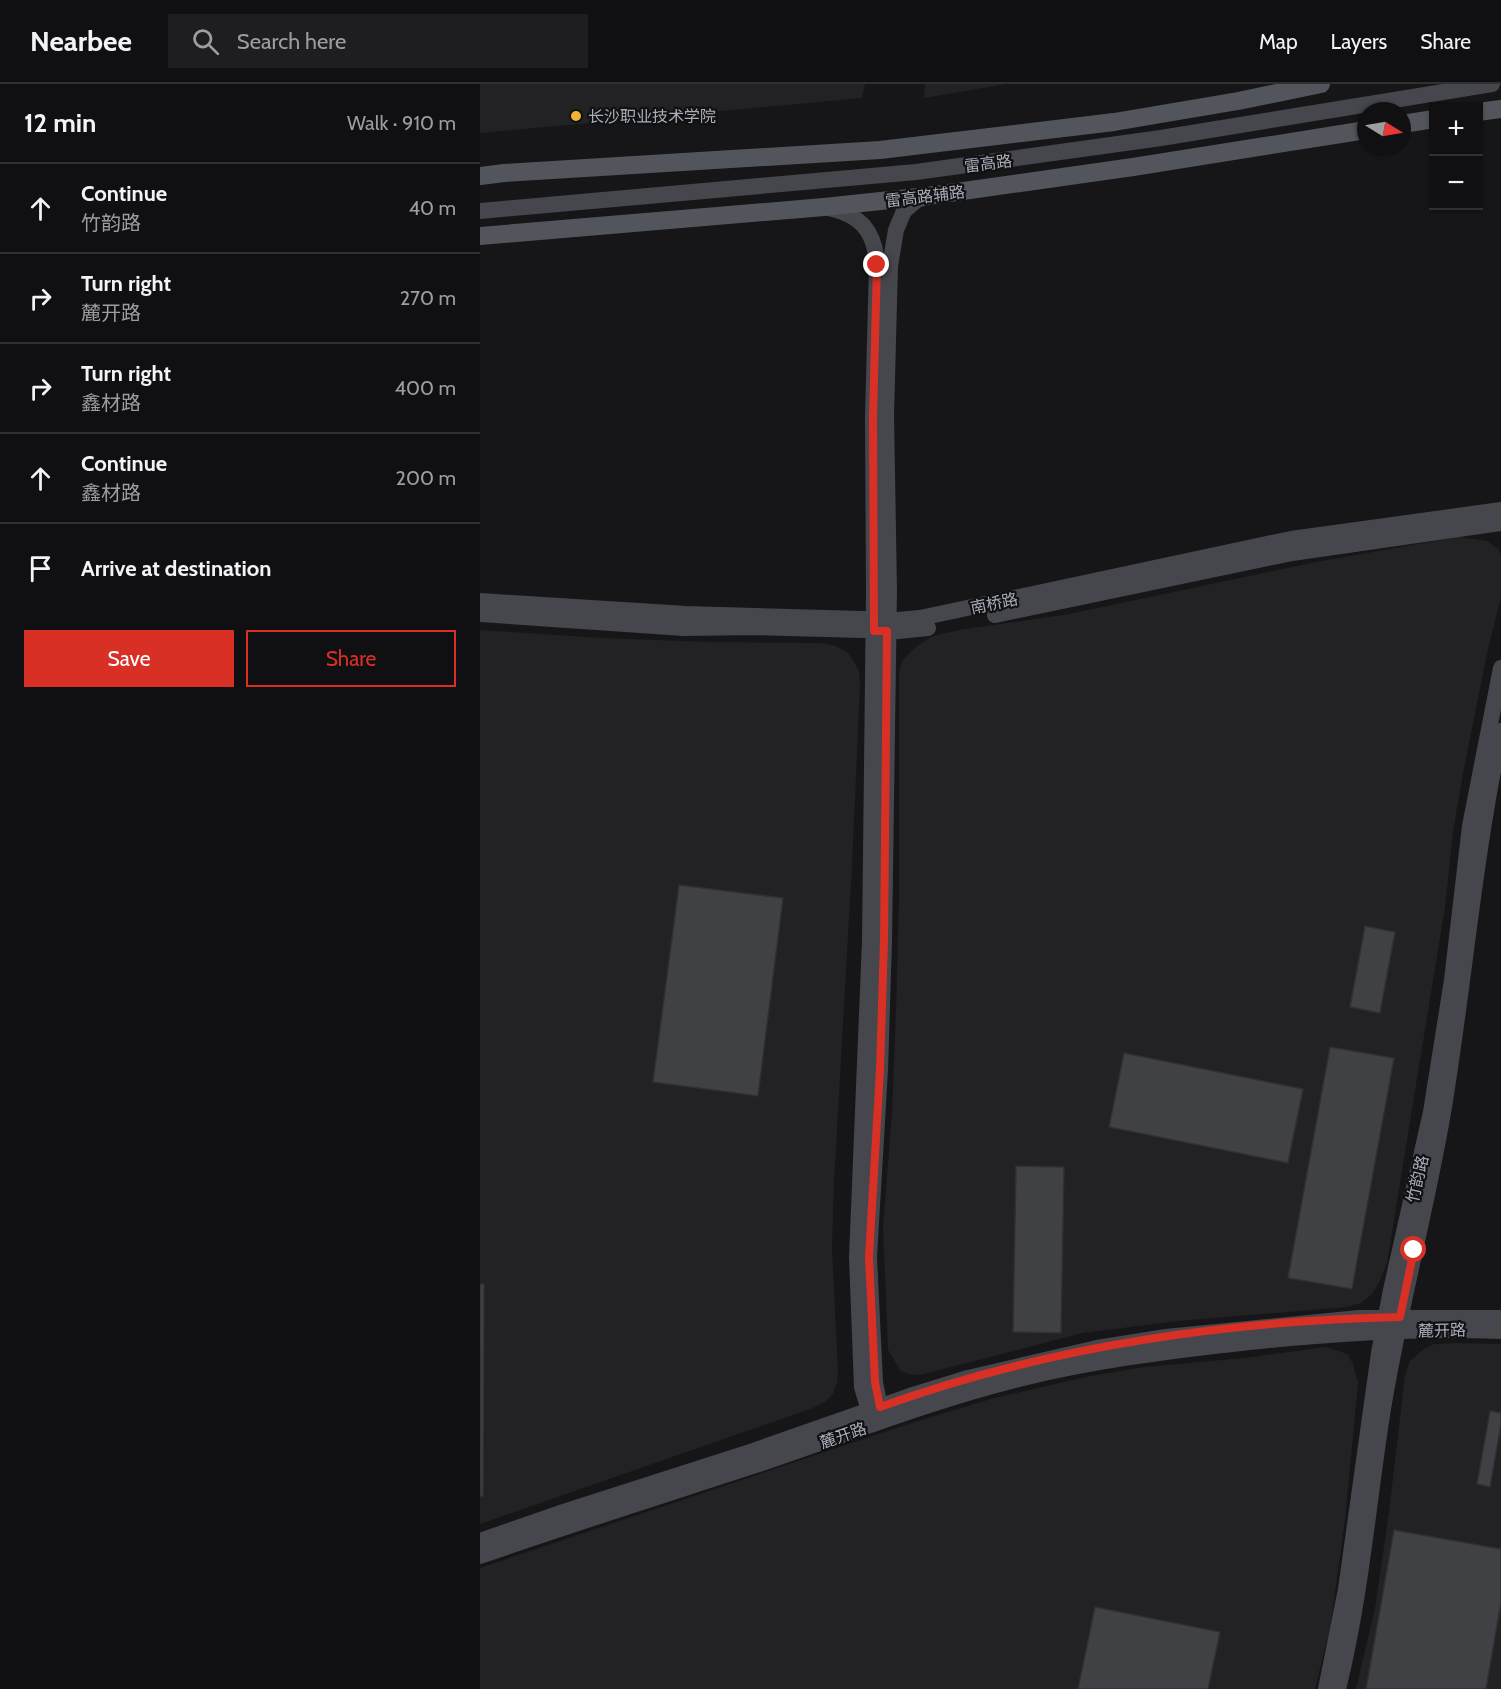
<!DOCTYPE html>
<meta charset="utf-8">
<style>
body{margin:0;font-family:Cabin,"Noto Sans SC",sans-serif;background:#1e1e20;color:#f1f3f6}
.controls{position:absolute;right:18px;top:18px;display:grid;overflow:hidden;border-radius:0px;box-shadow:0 2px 4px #0004}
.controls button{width:54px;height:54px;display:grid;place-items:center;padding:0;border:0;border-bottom:2px solid #303032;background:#101012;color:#f1f3f6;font:30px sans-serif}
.compass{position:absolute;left:877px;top:18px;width:54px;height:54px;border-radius:50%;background:#101012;box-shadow:0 2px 4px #0004;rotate:101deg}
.stop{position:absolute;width:18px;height:18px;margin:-14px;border:4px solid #d93025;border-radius:50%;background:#fff}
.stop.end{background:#d93025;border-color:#fff;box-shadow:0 2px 6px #0008}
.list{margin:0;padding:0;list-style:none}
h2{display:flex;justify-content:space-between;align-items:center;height:78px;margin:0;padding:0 24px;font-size:26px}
h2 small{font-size:20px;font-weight:400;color:#9c9d9f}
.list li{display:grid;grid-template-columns:39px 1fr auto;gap:18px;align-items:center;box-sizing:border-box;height:90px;padding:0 24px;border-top:2px solid #303032}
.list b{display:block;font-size:22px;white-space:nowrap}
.list p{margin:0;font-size:20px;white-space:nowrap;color:#9c9d9f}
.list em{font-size:20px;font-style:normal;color:#9c9d9f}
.actions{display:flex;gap:12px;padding:18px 24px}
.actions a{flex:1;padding:14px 0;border:2px solid #d93025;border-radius:0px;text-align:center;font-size:21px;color:#d93025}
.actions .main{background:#d93025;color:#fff}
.icon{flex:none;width:33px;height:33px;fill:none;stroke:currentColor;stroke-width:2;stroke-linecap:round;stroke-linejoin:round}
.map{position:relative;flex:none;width:1021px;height:1605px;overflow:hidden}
header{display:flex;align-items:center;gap:36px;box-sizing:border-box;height:84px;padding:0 30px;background:#101012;border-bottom:2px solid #303032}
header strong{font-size:28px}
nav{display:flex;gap:33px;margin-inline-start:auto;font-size:21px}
.search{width:420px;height:54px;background:#1e1e20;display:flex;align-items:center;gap:15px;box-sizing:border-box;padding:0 21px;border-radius:0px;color:#9c9d9f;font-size:22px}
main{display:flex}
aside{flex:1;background:#101012}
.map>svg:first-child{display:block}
.built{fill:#222225}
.building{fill:#404145;stroke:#303034;stroke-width:1.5}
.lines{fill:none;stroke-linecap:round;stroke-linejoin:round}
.secondary{stroke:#45474d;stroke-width:16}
.primary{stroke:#53555c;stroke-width:18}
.route{stroke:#d93025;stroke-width:8}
.poi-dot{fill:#f2b134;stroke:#111113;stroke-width:2}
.labels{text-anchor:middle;stroke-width:4.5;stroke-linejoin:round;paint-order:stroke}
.poi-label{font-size:16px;fill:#a8adb8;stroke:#111113;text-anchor:start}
.street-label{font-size:16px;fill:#a8adb8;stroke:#111113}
</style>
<header>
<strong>Nearbee</strong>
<div class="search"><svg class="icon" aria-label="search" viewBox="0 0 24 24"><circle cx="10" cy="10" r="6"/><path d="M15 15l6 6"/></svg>Search here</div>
<nav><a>Map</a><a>Layers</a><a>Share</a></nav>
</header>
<main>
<aside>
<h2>12 min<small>Walk · 910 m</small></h2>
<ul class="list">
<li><svg class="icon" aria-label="ahead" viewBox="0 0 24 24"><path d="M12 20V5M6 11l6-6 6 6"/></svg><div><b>Continue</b><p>竹韵路</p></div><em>40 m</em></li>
<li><svg class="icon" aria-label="right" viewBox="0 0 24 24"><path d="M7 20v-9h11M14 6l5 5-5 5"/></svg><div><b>Turn right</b><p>麓开路</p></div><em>270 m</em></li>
<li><svg class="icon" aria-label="right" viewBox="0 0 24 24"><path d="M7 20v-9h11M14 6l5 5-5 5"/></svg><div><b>Turn right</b><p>鑫材路</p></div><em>400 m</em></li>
<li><svg class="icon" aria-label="ahead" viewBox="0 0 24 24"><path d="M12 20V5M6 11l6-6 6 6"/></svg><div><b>Continue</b><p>鑫材路</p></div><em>200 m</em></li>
<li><svg class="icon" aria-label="arrive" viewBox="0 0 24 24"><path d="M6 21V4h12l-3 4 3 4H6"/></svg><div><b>Arrive at destination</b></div></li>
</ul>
<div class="actions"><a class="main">Save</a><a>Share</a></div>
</aside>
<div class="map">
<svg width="1021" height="1605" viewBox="0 0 1021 1605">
<rect width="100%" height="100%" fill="#161618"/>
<path class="built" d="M0,0H385L382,14L0,49Z
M445,0H526L444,14Z
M979,453L1007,457L1018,465L1021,471V513L1008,565L984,684L973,748L965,823L907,1179L900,1197L892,1210L881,1219L867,1223L698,1237L603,1249L444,1290L432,1291L421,1287L408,1266L403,1143L412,1029L416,926L419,816V592L422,577L438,561L453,552L479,546L589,530L841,477Z
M0,546L123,554L230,558L339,559L353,561L366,567L373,576L379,587L380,601L372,782L354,1097L352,1163L358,1288L357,1299L353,1310L345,1318L333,1324L0,1440Z
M976,1259L1021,1260V1605H876L895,1524L909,1428L925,1291L930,1277L941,1267L954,1260Z
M847,1263L867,1270L873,1280L878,1299L865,1436L850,1544L835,1605H0V1484L425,1341L514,1314L610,1292L664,1283L764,1274Z"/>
<path class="building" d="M199,801L303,814L278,1012L173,998Z
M885,842L915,848L900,929L870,923Z
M850,963L914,974L872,1205L808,1194Z
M644,969L823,1005L808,1079L629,1043Z
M536,1082L584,1083L581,1249L533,1248Z
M0,1200H4L3,1412H0Z
M1010,1327L1021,1329V1340L1010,1403L997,1400Z
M914,1446L1021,1465V1518L1006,1605H886Z
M615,1523L740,1548L728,1605H598Z"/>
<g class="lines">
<path class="secondary" d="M348,124C381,131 395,147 397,181L393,333L394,508L390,857L377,1173L382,1303L393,1340
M0,127L436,88L681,54L1012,0
M0,517L206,530L418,536L440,534L811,455L1021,426
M0,530L204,544L275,543L418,547L448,544
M515,531L812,469L1021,439
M405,1335L398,1314L395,1298L389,1173L400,986L404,857L409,506L406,331L410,182L416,146L424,127L437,116L447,112
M0,1457L86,1427L273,1367L430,1312L488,1294L617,1264L686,1253L879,1234H1021
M0,1472C92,1440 184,1411 276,1381C365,1351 452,1316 543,1294C611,1277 682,1268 752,1260C841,1250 931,1243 1021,1247
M846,1605L866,1505L899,1269L911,1206L951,1028L972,896L990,742L1021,584
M858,1605C881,1513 888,1419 903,1325C919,1226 946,1128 963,1029C984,902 994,773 1021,647"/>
<path class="primary" d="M998,28L1021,25
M922,40L954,35
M0,92L24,89L400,66L634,38L758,17L841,0
M0,152L344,123L448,112L653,83L886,46"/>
</g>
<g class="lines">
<path class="route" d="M397,181L393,333L394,547H407L404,857L400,986L389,1173L395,1298L400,1323C566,1263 744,1237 920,1233L934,1166"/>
</g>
<circle class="poi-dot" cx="96" cy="32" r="6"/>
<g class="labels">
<g class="poi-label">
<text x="108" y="38">长沙职业技术学院</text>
</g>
<g class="street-label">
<text transform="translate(508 79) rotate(-7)" y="6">雷高路</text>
<text transform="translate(445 112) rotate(-7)" y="6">雷高路辅路</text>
<text transform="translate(514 519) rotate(-12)" y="6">南桥路</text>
<text transform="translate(937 1095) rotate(-77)" y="6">竹韵路</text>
<text transform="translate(962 1246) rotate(-1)" y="6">麓开路</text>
<text transform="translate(363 1351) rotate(-19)" y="6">麓开路</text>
</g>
</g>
</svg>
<div class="controls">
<button>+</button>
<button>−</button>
</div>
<svg class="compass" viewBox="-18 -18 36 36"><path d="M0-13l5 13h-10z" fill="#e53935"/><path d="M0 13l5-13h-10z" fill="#9c9d9f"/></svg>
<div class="stop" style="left:934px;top:1166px"></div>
<div class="stop end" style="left:397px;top:181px"></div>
</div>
</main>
